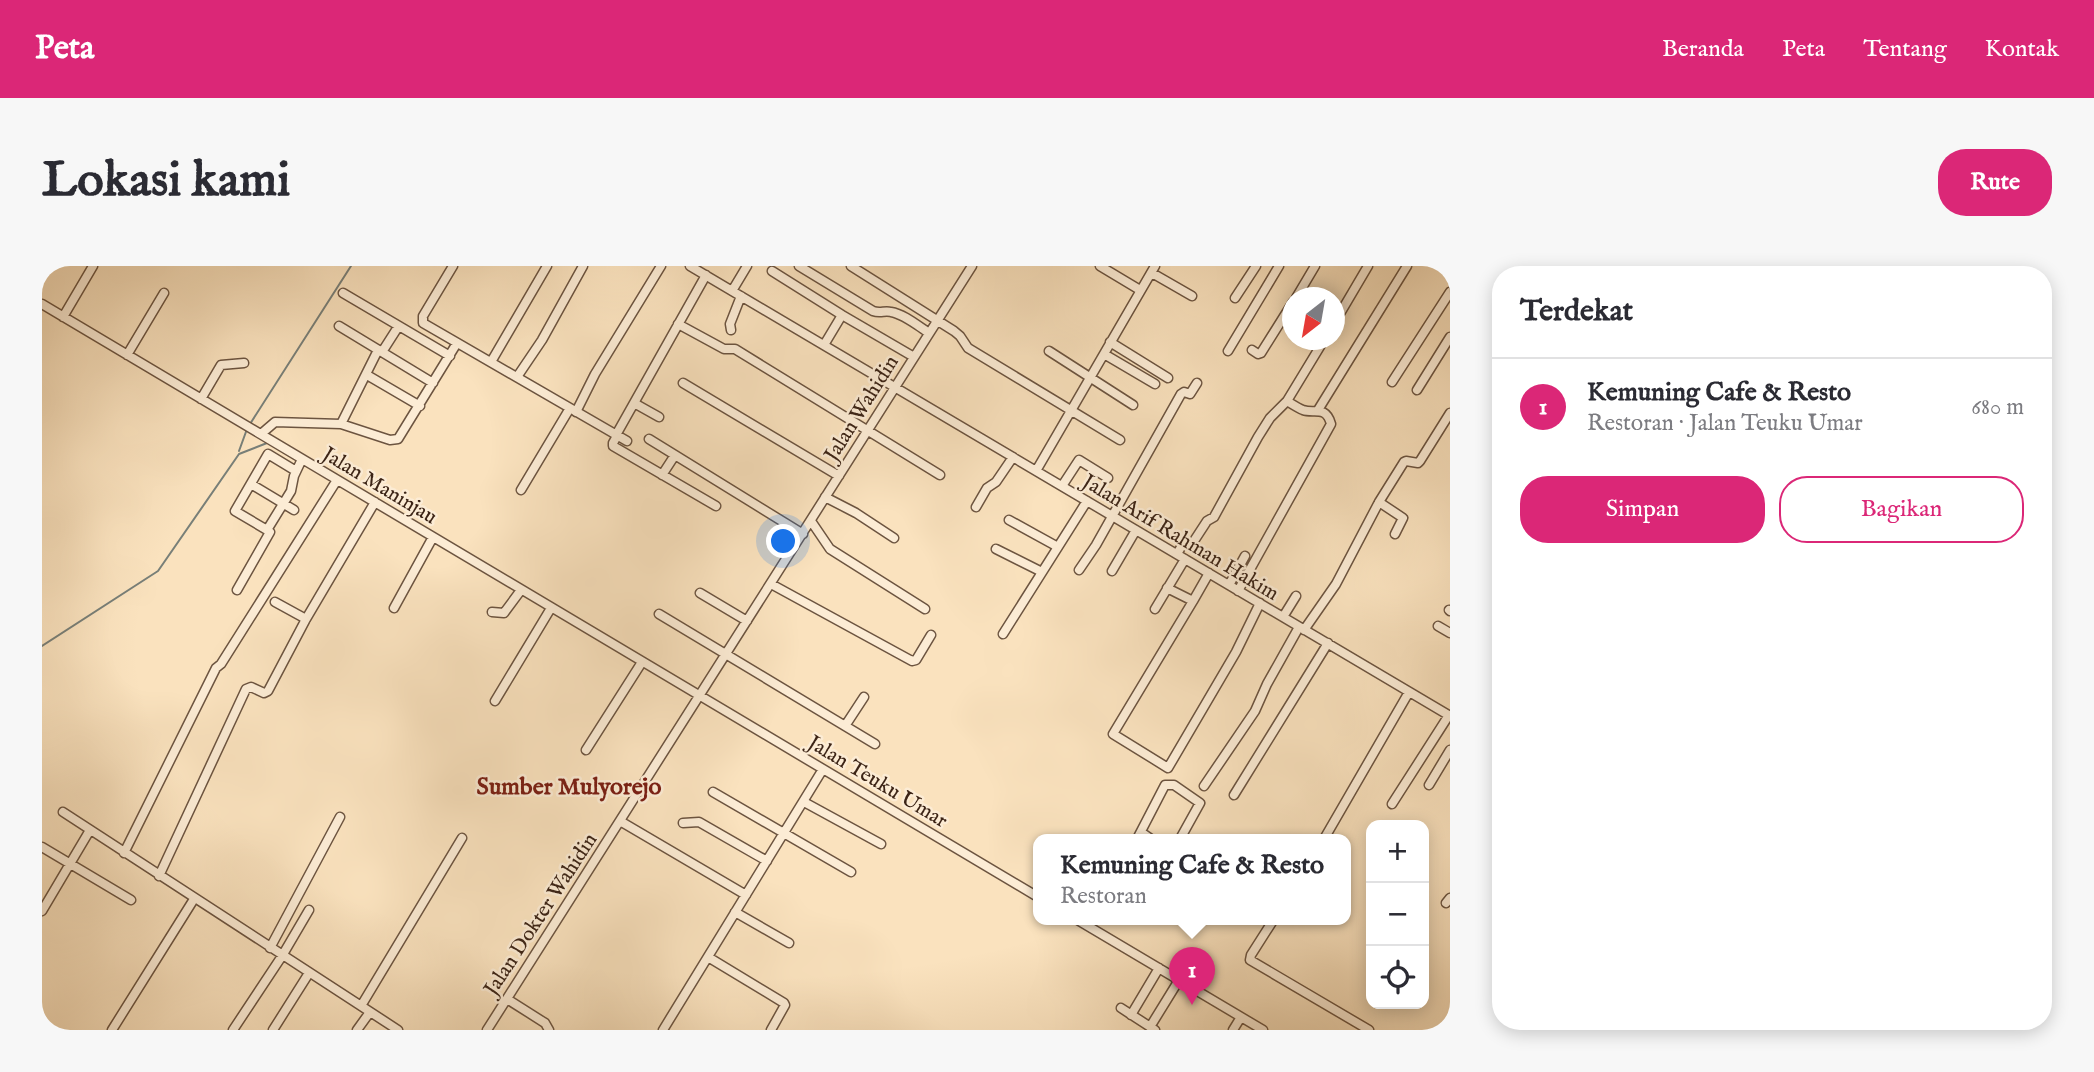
<!DOCTYPE html>
<html lang="id">
<meta charset="utf-8">
<style>
body{margin:0;font-family:"IM FELL English",serif;background:#f7f7f7;color:#2b2b33}
.controls{position:absolute;right:21px;bottom:21px;display:grid;overflow:hidden;border-radius:14px;box-shadow:0 4px 18px #0003}
.controls button{width:63px;height:63px;display:grid;place-items:center;padding:0;border:0;border-bottom:2px solid #e1e1e2;background:#fff;color:#2b2b33;font:35px sans-serif}
.compass{position:absolute;left:1240px;top:21px;width:63px;height:63px;border-radius:50%;background:#fff;box-shadow:0 4px 18px #0003;rotate:211deg}
.you{position:absolute;left:742px;top:276px;width:24px;height:24px;margin:-18px;border:5px solid #fff;border-radius:50%;background:#1a73e8;box-shadow:0 0 0 10px #1a73e833}
.badge{display:grid;place-items:center;width:46px;height:46px;border-radius:50%;background:#db2777;color:#fff;font-size:23px;font-weight:700}
.pin{position:absolute;translate:-50% -58px;filter:drop-shadow(0 2px 4px #0008)}
.pin::after{content:'';position:absolute;top:37px;width:24px;height:21px;background:inherit;clip-path:polygon(0 0,100% 0,50% 100%)}
.popup{position:absolute;left:991px;top:568px;width:318px;height:91px;box-sizing:border-box;display:grid;place-content:center;border-radius:14px;background:#fff;filter:drop-shadow(0 2px 5px #0005);font-size:23px;white-space:nowrap;color:#7c7c81}
.popup b{font-size:26px;color:#2b2b33}
.popup::after{content:'';position:absolute;left:50%;top:100%;margin-left:-14px;border:14px solid transparent;border-top-color:#fff}
.list{margin:0;padding:0;list-style:none}
h2{display:flex;justify-content:space-between;align-items:center;height:91px;margin:0;padding:0 28px;font-size:30px}
h2 small{font-size:23px;font-weight:400;color:#7c7c81}
.list li{display:grid;grid-template-columns:46px 1fr auto;gap:21px;align-items:center;box-sizing:border-box;height:98px;padding:0 28px;border-top:2px solid #e1e1e2}
.list b{display:block;font-size:26px;white-space:nowrap}
.list p{margin:0;font-size:23px;white-space:nowrap;color:#7c7c81}
.list em{font-size:23px;font-style:normal;color:#7c7c81}
.actions{display:flex;gap:14px;padding:21px 28px}
.actions a{flex:1;padding:16px 0;border:2px solid #db2777;border-radius:28px;text-align:center;font-size:24px;color:#db2777}
.actions .main{background:#db2777;color:#fff}
.icon{flex:none;width:38px;height:38px;fill:none;stroke:currentColor;stroke-width:2;stroke-linecap:round;stroke-linejoin:round}
.map{position:relative;flex:none;width:1408px;height:764px;overflow:hidden;border-radius:28px}
header{display:flex;align-items:center;gap:42px;box-sizing:border-box;height:98px;padding:0 35px;background:#db2777;color:#fff}
header strong{font-size:33px}
nav{display:flex;gap:38px;margin-inline-start:auto;font-size:24px}
.intro{display:flex;align-items:center;justify-content:space-between;box-sizing:border-box;height:168px;padding:0 42px}
h1{margin:0;font-size:49px}
.button{padding:18px 32px;border-radius:28px;background:#db2777;color:#fff;font-size:24px;font-weight:700}
main{display:flex;gap:42px;padding:0 42px}
aside{flex:1;background:#fff;border-radius:28px;box-shadow:0 4px 18px #0003}
.map>svg:first-child{display:block}
.lines{fill:none;stroke-linecap:round;stroke-linejoin:round}
.stream{stroke:#787f78;stroke-width:2}
.minor-casing{stroke:#6c5440;stroke-width:11}
.minor{stroke:#fcecd5;stroke-width:8}
.labels{text-anchor:middle;stroke-width:5;stroke-linejoin:round;paint-order:stroke}
.street-label{font-size:21px;fill:#3c2416;stroke:#fcecd5}
.quarter-label{font-size:24px;font-weight:bold;fill:#7a1f14;stroke:#fcecd5}
</style>
<header>
<strong>Peta</strong>
<nav><a>Beranda</a><a>Peta</a><a>Tentang</a><a>Kontak</a></nav>
</header>
<div class="intro"><h1>Lokasi kami</h1><a class="button">Rute</a></div>
<main>
<div class="map">
<svg width="1408" height="764" viewBox="0 0 1408 764">
<rect width="100%" height="100%" fill="#fae2be"/>
<filter id="stains"><feTurbulence type="fractalNoise" baseFrequency=".00286" numOctaves="4"/><feColorMatrix values="0 0 0 0 .2 0 0 0 0 .09 0 0 0 0 .02 0 0 0 .5 -.17"/></filter>
<radialGradient id="worn" r=".72"><stop offset=".6" stop-color="#630" stop-opacity="0"/><stop offset="1" stop-color="#630" stop-opacity=".3"/></radialGradient>
<g class="lines">
<path class="stream" d="M208,158L309,0
M197,185L205,163
M0,380L116,305L197,188L225,177"/>
<defs>
<path id="minor" d="M411,0L381,50V57L585,175
M648,0L1408,450
M757,0L831,45C839,48 842,44 849,46C862,48 876,60 887,67
M809,0L912,65L918,70L926,82L1078,174
M1058,0L1098,24
M730,5L800,49L872,91
M1110,7L1150,30
M690,25L705,0
M301,27L408,90
M1193,32L1214,0
M1254,32L1273,0
M0,38L996,631
M21,51L51,0
M1293,56L1326,0
M636,58L682,83H693L898,209
M297,60L391,117
M689,64L688,58L699,30
M1068,76L1126,112
M782,79L800,49
M1210,84L1216,88L1219,87L1251,36
M1007,85L1091,139
M1186,85L1237,0
M340,86L356,61
M1062,88L1113,118
M85,89L122,27
M449,96L505,0
M325,109L378,140
M475,111L500,74L541,0
M1350,116L1408,26
M641,117L797,210
M1375,124L1408,71
M159,133L179,99L202,97
M592,137L617,151
M1276,144L1365,0
M534,146L553,108L619,0
M299,158L336,84
M219,168L233,156L299,158L348,174L356,173L415,77
M574,169L664,9
M575,170L571,177V180L674,240
M607,173L761,268
M994,205L1113,0
M620,209L633,189
M209,218L252,244
M1020,220L1037,194L1066,212
M479,224L528,142
M783,231L814,247L852,272
M1337,236L1361,252L1353,268
M934,241L945,222L954,216L971,191
M967,254L1016,281
M769,255L788,283L883,343
M225,264L193,245L226,188L254,205
M954,283L1000,306
M1135,288L1142,276L1148,279L1150,278L1165,255L1172,251L1216,171L1228,152L1245,135L1282,74
M1037,304L1054,279L1139,128L1142,126L1148,128L1155,117
M1070,305L1094,264
M729,318L870,395L874,394L889,369
M1187,319L1203,290
M1125,322L1151,335L1167,307
M195,324L228,266L225,264L249,225L252,210L260,193
M1196,325L1289,158C1284,139 1272,148 1261,144C1256,142 1250,138 1245,135
M658,327L705,355
M1151,335L1071,468L1126,502L1194,386L1218,337
M233,336L264,353
M352,342L391,271
M1113,343L1143,293
M1407,344L1408,345
M450,346L462,347L479,324
M617,348L833,478
M1241,351L1254,330
M1396,360L1408,367
M1262,364L1294,318L1337,236L1362,196L1364,195L1376,197L1378,195L1408,147
M961,368L1045,235
M453,435L509,342
M803,460L822,431
M544,484L600,396
M1387,519L1408,484
M1162,520L1213,445L1225,418L1257,361
M671,526L809,606
M1192,529L1286,377
M762,536L839,578
M1350,538L1407,449
M21,546L356,764
M578,555L704,629
M641,557L657,556L725,595
M1099,566L1109,573
M1095,573L1123,519H1132L1158,537L1138,573
M1282,573L1367,426
M0,581L89,634
M82,587L174,402L179,398L295,214
M117,610L204,423L209,421L222,427L226,425L264,353L333,236
M1404,637L1408,632
M0,645L48,564
M693,646L747,677
M1034,653L1221,764
M1232,653L1209,689L1208,694L1327,764
M228,682L298,551
M666,691L742,737L743,739L729,764
M465,733L503,757L507,764
M319,740L420,572
M1079,742L1113,764
M1089,749L1117,702
M1108,761L1137,714
M70,764L152,633
M191,764L240,690L267,644
M231,764L267,707
M315,764L328,746
M445,764L930,0
M621,764L781,503
M1191,764L1199,751"/>
</defs>
<use href="#minor" class="minor-casing"/>
<use href="#minor" class="minor"/>
</g>
<g class="labels">
<g class="street-label">
<text transform="translate(819 142) rotate(-58)" y="7">Jalan Wahidin</text>
<text transform="translate(338 219) rotate(31)" y="7">Jalan Maninjau</text>
<text transform="translate(1139 271) rotate(31)" y="7">Jalan Arif Rahman Hakim</text>
<text transform="translate(836 515) rotate(31)" y="7">Jalan Teuku Umar</text>
<text transform="translate(498 648) rotate(-57)" y="7">Jalan Dokter Wahidin</text>
</g>
<g class="quarter-label">
<text x="527" y="528">Sumber Mulyorejo</text>
</g>
</g>
<rect width="100%" height="100%" filter="url(#stains)"/>
<rect width="100%" height="100%" fill="url(#worn)"/>
</svg>
<div class="controls">
<button>+</button>
<button>−</button>
<button><svg class="icon" aria-label="locate" viewBox="0 0 24 24"><circle cx="12" cy="12" r="6"/><path d="M12 2v4M12 18v4M2 12h4M18 12h4"/></svg></button>
</div>
<svg class="compass" viewBox="-18 -18 36 36"><path d="M0-13l5 13h-10z" fill="#e53935"/><path d="M0 13l5-13h-10z" fill="#7c7c81"/></svg>
<div class="you"></div>
<div class="pin badge" style="left:1150px;top:739px">1</div>
<div class="popup"><b>Kemuning Cafe &amp; Resto</b>Restoran</div>
</div>
<aside>
<h2>Terdekat<small></small></h2>
<ul class="list">
<li><span class="badge">1</span><div><b>Kemuning Cafe &amp; Resto</b><p>Restoran · Jalan Teuku Umar</p></div><em>680 m</em></li>
</ul>
<div class="actions"><a class="main">Simpan</a><a>Bagikan</a></div>
</aside>
</main>
